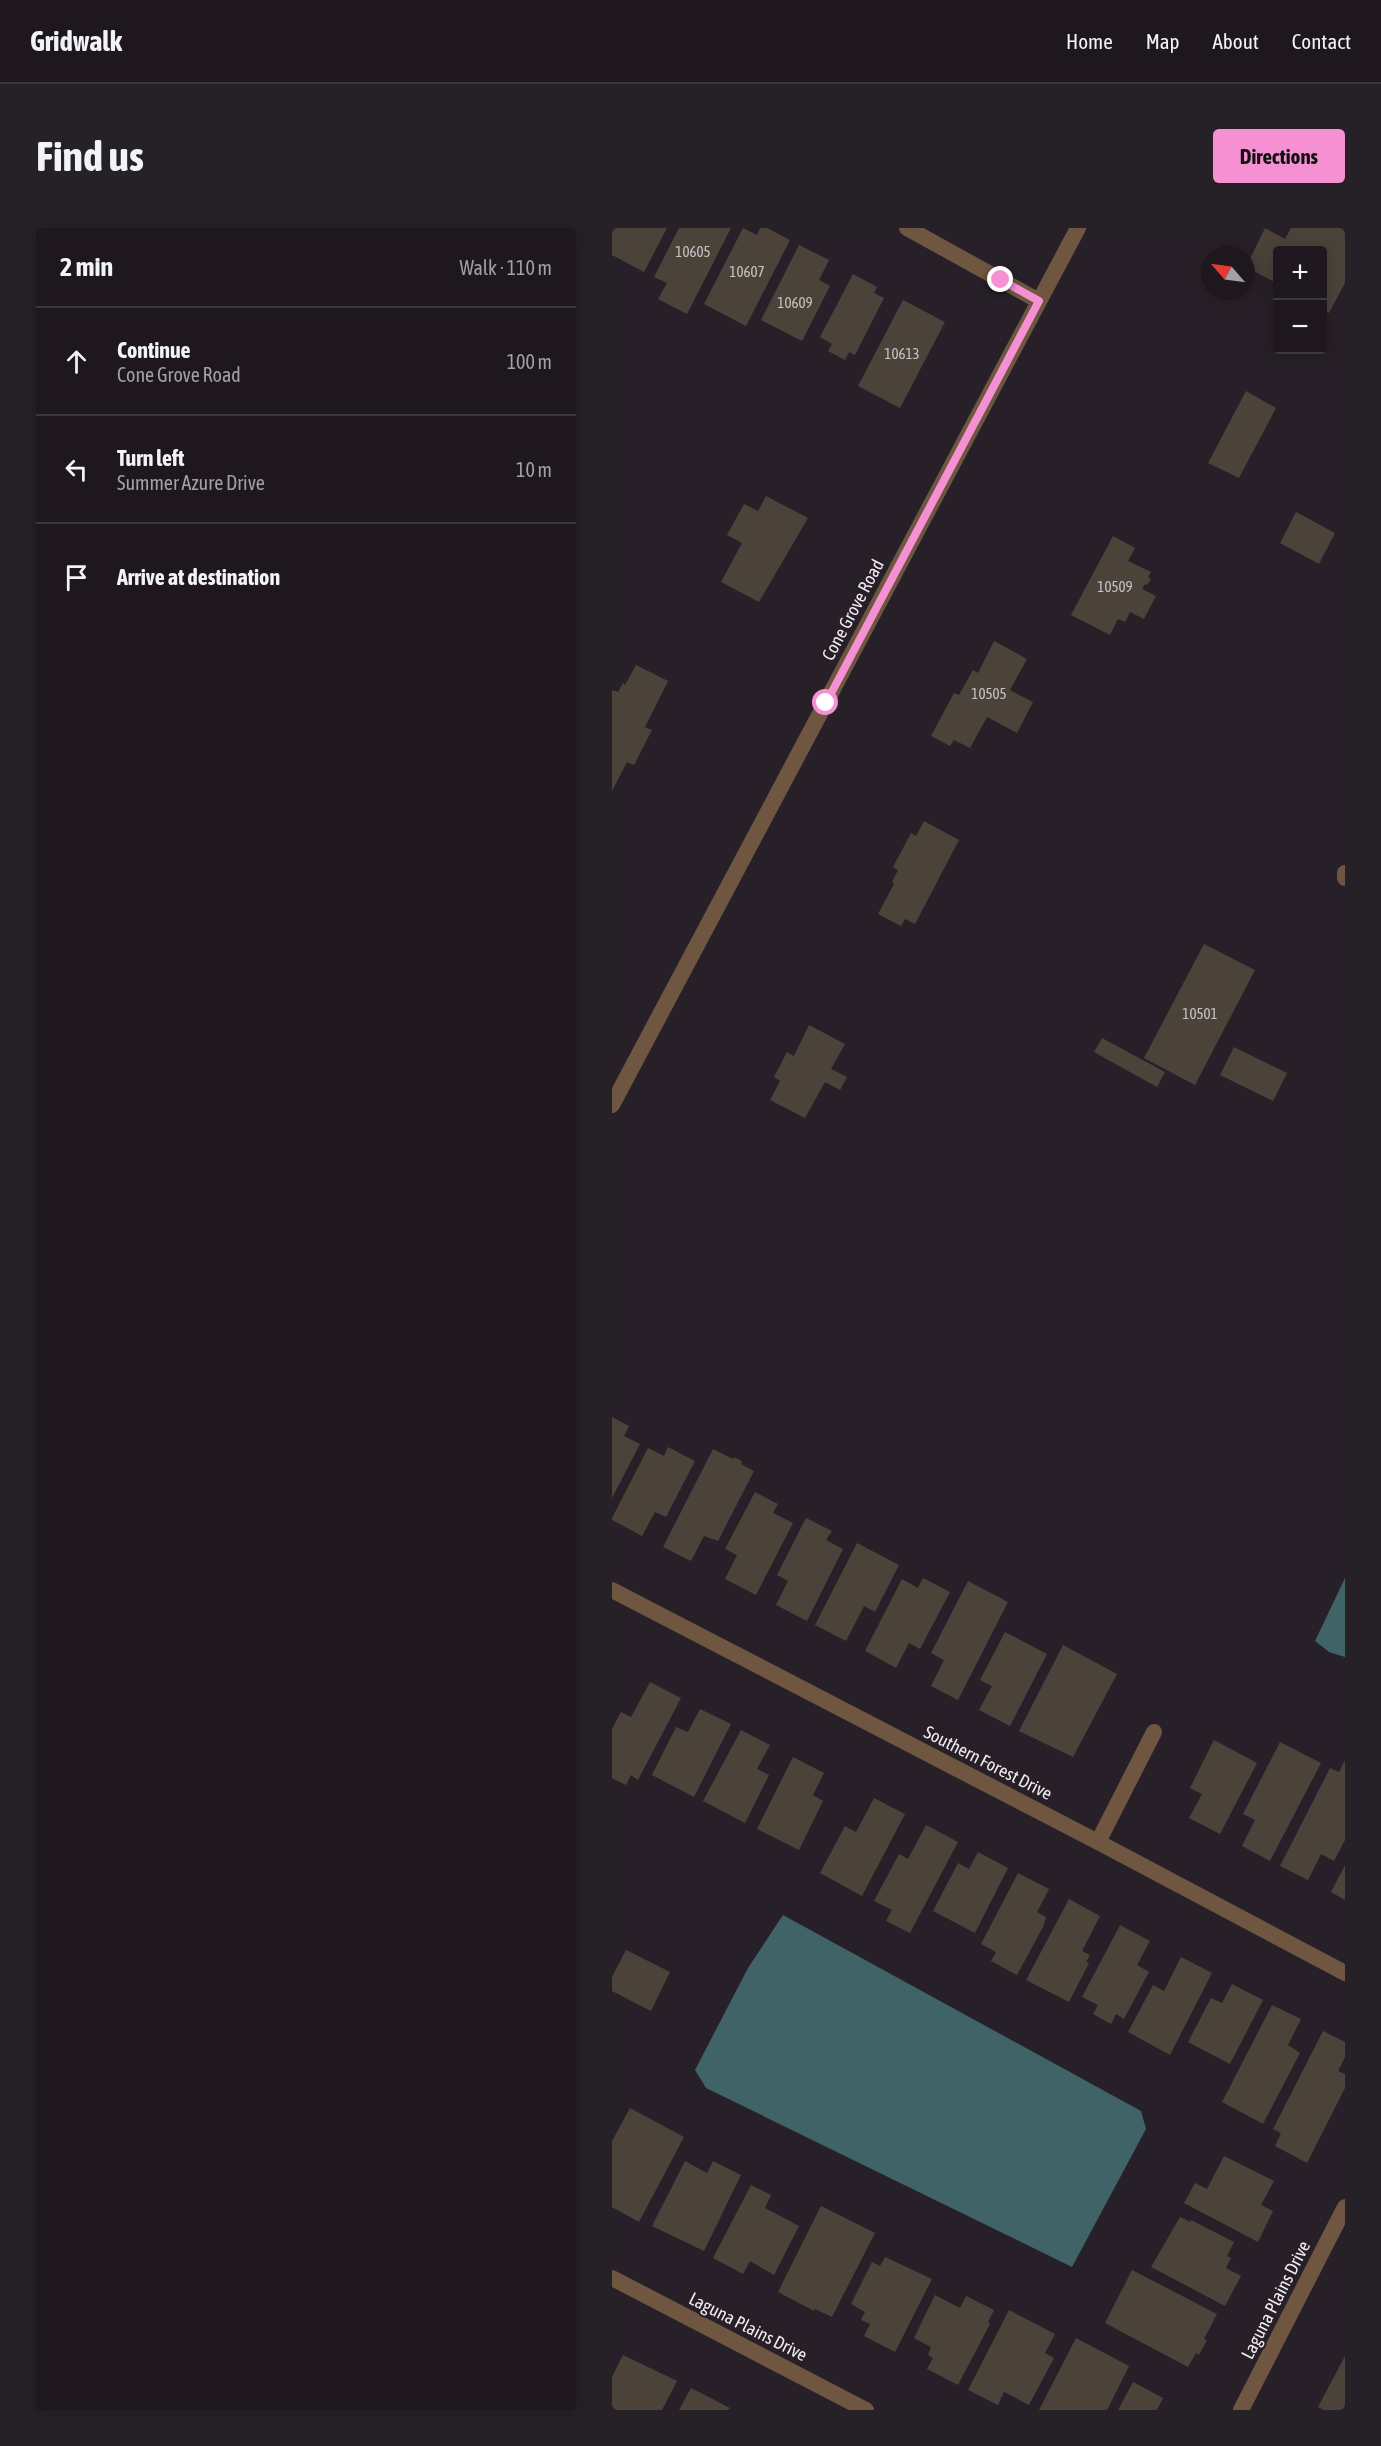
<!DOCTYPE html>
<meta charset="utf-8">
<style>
body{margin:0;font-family:"Asap Condensed",sans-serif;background:#262127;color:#f1f3f6}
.controls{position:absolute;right:18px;top:18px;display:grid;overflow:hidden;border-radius:6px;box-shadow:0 3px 15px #0003}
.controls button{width:54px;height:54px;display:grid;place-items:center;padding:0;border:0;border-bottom:2px solid #3c373c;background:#1e181e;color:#f1f3f6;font:30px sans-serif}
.compass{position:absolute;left:589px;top:18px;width:54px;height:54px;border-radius:50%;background:#1e181e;box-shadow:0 3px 15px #0003;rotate:298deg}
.stop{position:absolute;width:18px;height:18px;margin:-14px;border:4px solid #f591d2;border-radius:50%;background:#fff}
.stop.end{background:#f591d2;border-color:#fff;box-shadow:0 2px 6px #0008}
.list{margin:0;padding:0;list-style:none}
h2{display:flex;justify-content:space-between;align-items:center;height:78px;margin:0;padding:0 24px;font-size:26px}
h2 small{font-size:20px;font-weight:400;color:#a1a0a4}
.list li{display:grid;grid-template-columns:39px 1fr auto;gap:18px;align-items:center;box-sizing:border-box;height:108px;padding:0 24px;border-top:2px solid #3c373c}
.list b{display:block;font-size:22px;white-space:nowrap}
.list p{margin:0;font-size:20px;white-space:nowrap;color:#a1a0a4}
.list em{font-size:20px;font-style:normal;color:#a1a0a4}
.icon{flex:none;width:33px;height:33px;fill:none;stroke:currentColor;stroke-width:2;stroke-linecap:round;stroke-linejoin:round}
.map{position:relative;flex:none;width:733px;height:2182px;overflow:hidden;border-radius:6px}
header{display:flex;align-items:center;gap:36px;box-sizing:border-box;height:84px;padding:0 30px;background:#1e181e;border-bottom:2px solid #3c373c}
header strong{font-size:28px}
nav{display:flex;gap:33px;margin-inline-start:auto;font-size:21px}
.intro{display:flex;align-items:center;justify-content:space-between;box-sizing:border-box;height:144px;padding:0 36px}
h1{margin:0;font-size:42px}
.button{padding:15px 27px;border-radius:6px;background:#f591d2;color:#111;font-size:21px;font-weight:700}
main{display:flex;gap:36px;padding:0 36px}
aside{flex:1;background:#1e181e;border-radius:6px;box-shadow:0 3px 15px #0003}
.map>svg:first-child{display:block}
.water{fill:#3f6367}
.building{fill:#4b433a}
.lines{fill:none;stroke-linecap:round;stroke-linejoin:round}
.minor{stroke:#6e5640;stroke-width:16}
.route{stroke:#f591d2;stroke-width:8}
.labels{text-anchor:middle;stroke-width:4.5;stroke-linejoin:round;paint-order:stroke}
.number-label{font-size:15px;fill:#c8c2c4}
.street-label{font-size:18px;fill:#f2ecf2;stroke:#282028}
</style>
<header>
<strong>Gridwalk</strong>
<nav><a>Home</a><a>Map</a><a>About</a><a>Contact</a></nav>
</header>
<div class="intro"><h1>Find us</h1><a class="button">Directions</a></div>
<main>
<aside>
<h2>2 min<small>Walk · 110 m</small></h2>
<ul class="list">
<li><svg class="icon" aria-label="ahead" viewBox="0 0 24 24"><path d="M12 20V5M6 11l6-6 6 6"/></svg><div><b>Continue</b><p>Cone Grove Road</p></div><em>100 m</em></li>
<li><svg class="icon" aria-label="left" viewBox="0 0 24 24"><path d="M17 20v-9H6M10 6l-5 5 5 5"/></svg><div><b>Turn left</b><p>Summer Azure Drive</p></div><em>10 m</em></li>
<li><svg class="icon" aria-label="arrive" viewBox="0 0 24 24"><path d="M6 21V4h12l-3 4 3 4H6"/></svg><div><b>Arrive at destination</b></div></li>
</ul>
</aside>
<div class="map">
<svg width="733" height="2182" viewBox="0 0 733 2182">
<rect width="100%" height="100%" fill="#282028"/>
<path class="water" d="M733,1350V1429L717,1424L703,1413Z
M171,1687L529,1883L534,1901L460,2039L94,1860L83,1842L136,1740Z"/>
<path class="building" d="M2,0H55L32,44L0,27V4Z
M67,0H119L75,86L46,71L55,55L42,49Z
M131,0L145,7L148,0H155L178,12L134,98L92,76Z
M653,0L673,11L679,0H733V55L717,85L710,81V22H666V56L634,39Z
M187,17L217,32L207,52L218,58L190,113L149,92Z
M241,46L265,59L262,65L272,70L243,127L237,124L233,132L216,123L220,116L208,109Z
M291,72L333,94L288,180L246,158Z
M634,163L664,180L627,250L596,235Z
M154,268L196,290L147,374L109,354L130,315L115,307L132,276L146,283Z
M684,284L723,305L707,336L668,315Z
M501,308L523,320L516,333L539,344L536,349L539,351L535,357L533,356L530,361L544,368L532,391L518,384L513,394L506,391L498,407L459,387Z
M382,413L415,431L398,462L421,474L405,505L375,489L358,520L342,512L338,518L319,508L342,465L347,467L361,442L366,445Z
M24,437L56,453L33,499L40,502L22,537L15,534L0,563V462L6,464L11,455L13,457Z
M312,593L347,612L303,696L293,691L289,698L266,686L282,656L280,654L286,642L281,639L299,605L304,608Z
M592,716L643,742L583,857L532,830Z
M197,797L233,816L219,841L235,849L228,862L213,854L193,890L158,872L168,853L162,849L175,824L182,828Z
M490,810L553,844L545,859L482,824Z
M622,819L675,845L661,873L608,847Z
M0,1189L17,1198L12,1208L28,1216L0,1270Z
M56,1219L83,1233L54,1289L43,1284L30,1308L0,1292V1290L36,1220L52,1228Z
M101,1221L121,1231L122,1229L130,1233L129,1236L142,1243L106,1313L92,1308L79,1333L51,1319Z
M143,1264L166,1276L161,1285L181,1295L144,1367L113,1351L125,1327L113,1321Z
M194,1290L220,1303L214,1312L231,1321L195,1393L164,1377L176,1353L165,1347Z
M245,1315L287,1337L263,1384L252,1378L234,1413L203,1397Z
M311,1350L338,1364L308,1421L297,1415L284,1440L253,1423L290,1351L306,1360Z
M356,1353L396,1374L346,1472L319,1458L332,1432L319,1425Z
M393,1404L435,1426L398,1498L367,1482L380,1458L368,1452Z
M451,1417L505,1446L461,1529L407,1503Z
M38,1454L69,1470L26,1552L19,1547L14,1557L0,1550V1501L9,1484L19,1489Z
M88,1481L119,1496L82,1569L40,1547L64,1499L76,1504Z
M129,1502L158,1517L145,1541L157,1547L133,1595L91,1573Z
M602,1512L645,1535L608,1606L577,1590L590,1566L578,1560Z
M668,1514L709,1535L658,1633L630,1618L643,1592L631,1586Z
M181,1529L212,1545L201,1567L211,1573L187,1622L145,1601Z
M733,1532V1612L722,1633L709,1626L696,1652L668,1638L718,1540L727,1544Z
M262,1570L293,1586L250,1668L208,1645L233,1598L244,1604Z
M314,1597L346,1614L298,1705L274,1693L280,1682L262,1673L287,1626L296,1631Z
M366,1624L396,1640L363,1705L321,1683L346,1635L357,1641Z
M733,1637V1672L719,1664Z
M406,1645L437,1661L425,1684L434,1689L432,1697L405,1747L379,1733L384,1724L369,1716Z
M457,1671L488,1688L470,1723L478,1727L474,1734L477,1735L457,1774L414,1752Z
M508,1697L538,1713L525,1737L537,1744L512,1791L504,1786L499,1796L481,1786L486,1777L470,1769Z
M14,1722L58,1744L39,1783L0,1763V1749Z
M569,1729L600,1745L558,1827L516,1804L541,1757L552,1763Z
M620,1756L651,1772L618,1836L576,1814L599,1770L610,1775Z
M660,1777L689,1791L676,1817L688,1825L651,1896L610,1874Z
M711,1803L733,1814V1829L726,1843L733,1846V1860L695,1935L663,1918L669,1905L661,1901Z
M18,1880L72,1909L27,1994L0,1979V1913Z
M612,1928L662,1953L649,1977L661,1983L646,2014L572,1975L583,1955L595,1961Z
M73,1933L95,1945L101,1933L129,1947L92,2023L40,1998Z
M139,1957L159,1967L153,1980L187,1998L162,2047L138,2033L131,2046L101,2030Z
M209,1978L263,2005L220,2089L203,2081L202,2083L166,2064Z
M568,1989L578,1994L579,1992L622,2014L615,2028L619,2030L614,2040L629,2048L613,2078L539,2039Z
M273,2029L320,2051L283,2124L252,2108L258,2096L249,2092L253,2084L239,2076L260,2034L268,2038Z
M520,2042L605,2086L592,2111L595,2112L587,2127L584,2125L576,2139L493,2095Z
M323,2067L348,2080L354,2068L382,2082L376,2094L378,2096L346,2157L315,2141L321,2130L316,2127L319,2119L302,2110Z
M397,2082L443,2106L433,2125L442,2130L417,2177L392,2164L386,2177L356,2162Z
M464,2110L517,2138L495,2182H427Z
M11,2127L65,2153L50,2182H0V2149Z
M733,2128V2182H712L706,2179Z
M521,2154L551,2170L545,2182H506Z
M79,2160L118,2180L116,2182H67Z"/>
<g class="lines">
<path class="minor" d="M295,0L427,73
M733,645V650
M0,877L466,0
M0,1362L486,1614L733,1745
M486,1614L542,1504
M0,2050L254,2182
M629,2182L733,1979"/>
</g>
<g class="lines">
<path class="route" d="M214,475L427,73L389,52"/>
</g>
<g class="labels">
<g class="number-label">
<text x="81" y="29">10605</text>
<text x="135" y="49">10607</text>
<text x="183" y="80">10609</text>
<text x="290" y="131">10613</text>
<text x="503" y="364">10509</text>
<text x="377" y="471">10505</text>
<text x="588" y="791">10501</text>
</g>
<g class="street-label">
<text transform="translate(241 382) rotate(-62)" y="6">Cone Grove Road</text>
<text transform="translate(376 1535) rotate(27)" y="6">Southern Forest Drive</text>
<text transform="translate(664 2072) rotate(-63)" y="6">Laguna Plains Drive</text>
<text transform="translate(136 2099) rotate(27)" y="6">Laguna Plains Drive</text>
</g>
</g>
</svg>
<div class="controls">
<button>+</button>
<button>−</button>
</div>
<svg class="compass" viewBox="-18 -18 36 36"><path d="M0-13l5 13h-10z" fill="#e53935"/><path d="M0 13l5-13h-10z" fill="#a1a0a4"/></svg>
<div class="stop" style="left:214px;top:475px"></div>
<div class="stop end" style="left:389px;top:52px"></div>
</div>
</main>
